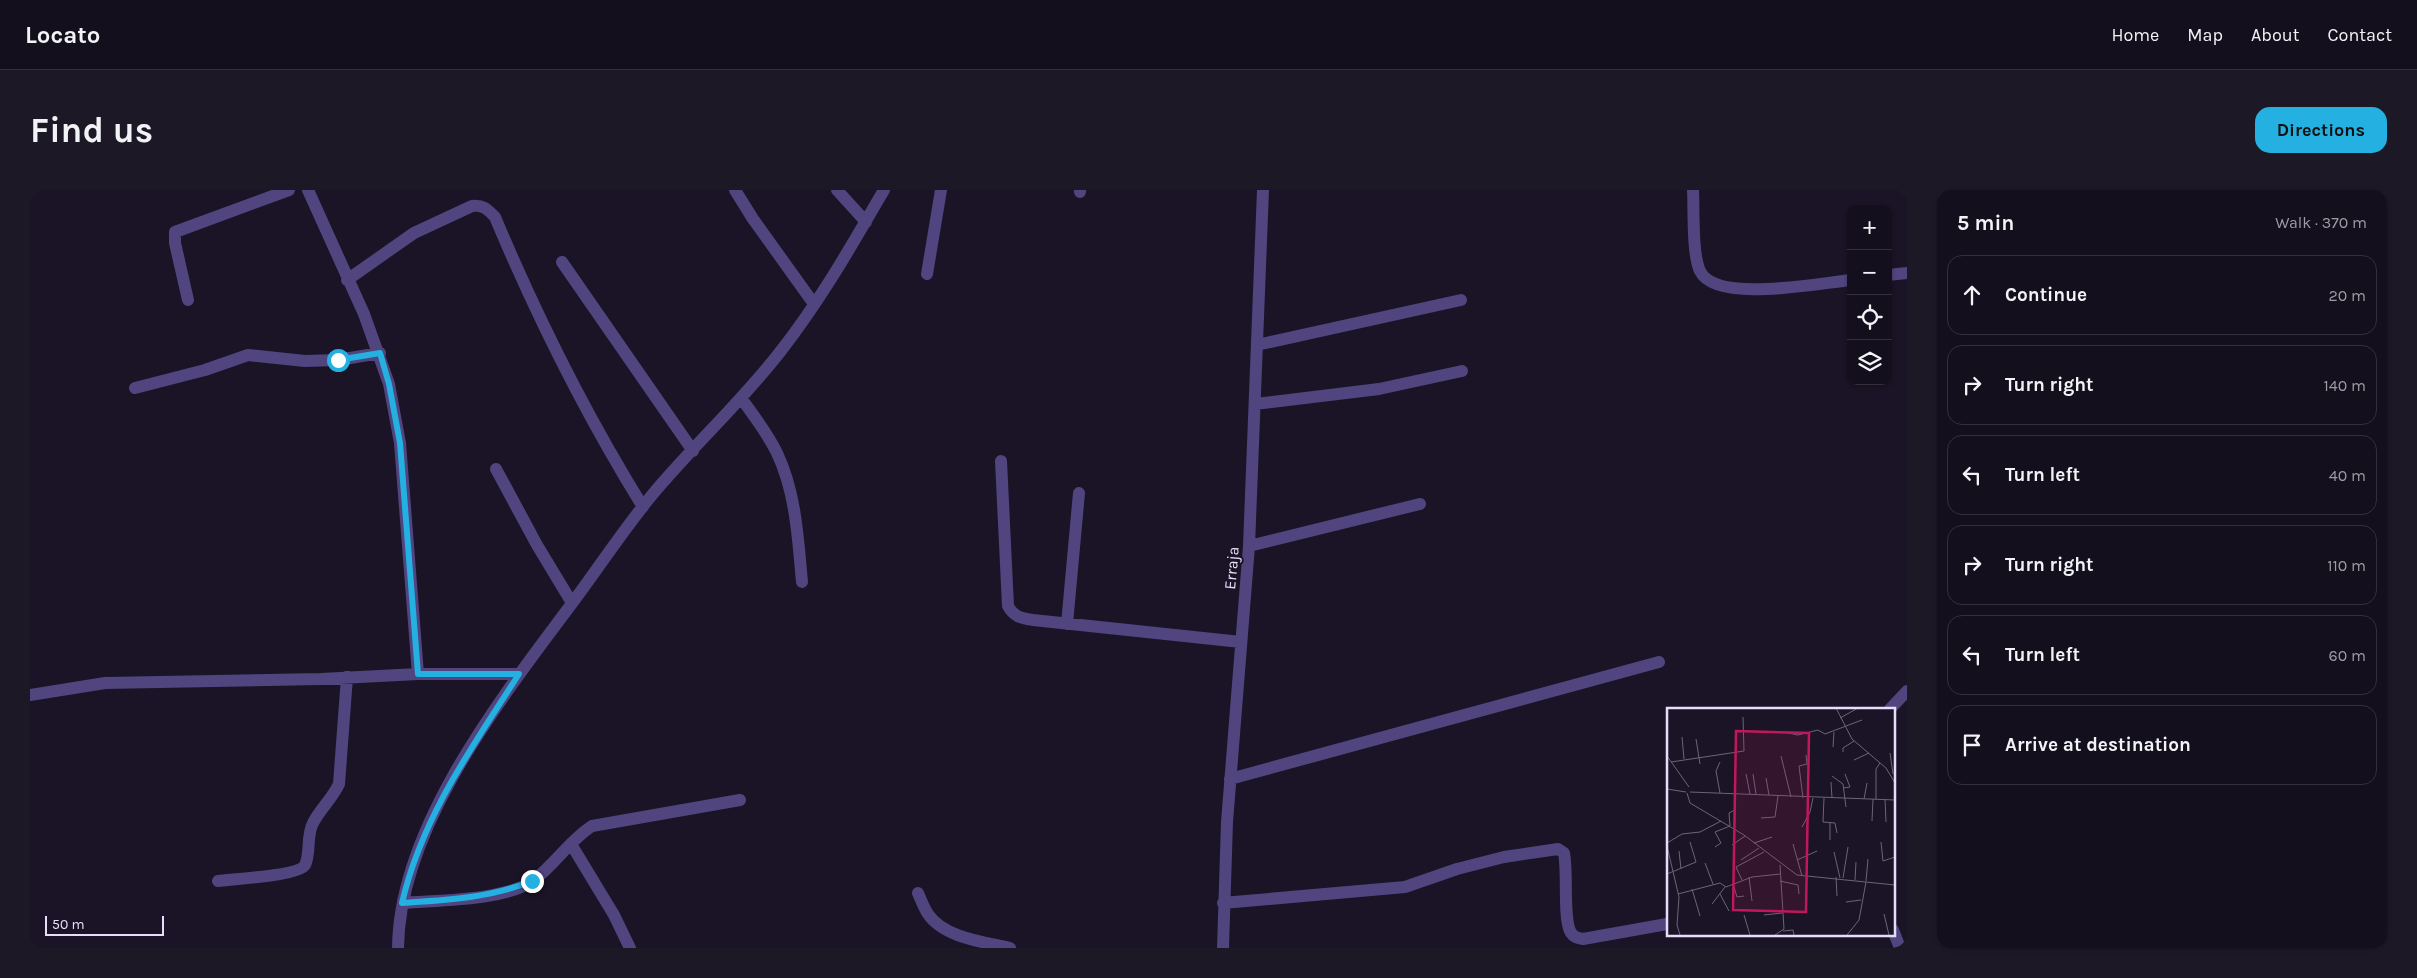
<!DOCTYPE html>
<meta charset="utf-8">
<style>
body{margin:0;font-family:Karla,sans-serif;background:#1d1825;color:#f1f3f6}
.controls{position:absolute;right:15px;top:15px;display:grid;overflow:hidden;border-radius:10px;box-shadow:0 1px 4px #0004}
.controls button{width:45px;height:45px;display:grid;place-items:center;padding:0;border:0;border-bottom:1px solid #332f3b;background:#140f1c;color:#f1f3f6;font:25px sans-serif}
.scale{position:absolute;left:15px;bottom:12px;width:119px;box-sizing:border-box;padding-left:5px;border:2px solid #e5defa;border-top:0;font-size:14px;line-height:18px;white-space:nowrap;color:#e5defa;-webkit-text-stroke:4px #1a1426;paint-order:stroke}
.stop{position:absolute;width:15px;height:15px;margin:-11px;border:4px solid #24b0e0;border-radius:50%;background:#fff}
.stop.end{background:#24b0e0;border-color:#fff;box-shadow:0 1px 5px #0008}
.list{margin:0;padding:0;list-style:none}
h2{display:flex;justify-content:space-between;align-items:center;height:65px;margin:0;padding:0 20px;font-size:21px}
h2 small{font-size:16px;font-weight:400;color:#9d9ca3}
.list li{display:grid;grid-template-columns:32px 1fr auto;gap:15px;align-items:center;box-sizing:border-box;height:80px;margin:0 10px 10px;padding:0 10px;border:1px solid #332f3b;border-radius:15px}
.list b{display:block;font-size:19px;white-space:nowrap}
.list em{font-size:16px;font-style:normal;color:#9d9ca3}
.icon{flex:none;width:28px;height:28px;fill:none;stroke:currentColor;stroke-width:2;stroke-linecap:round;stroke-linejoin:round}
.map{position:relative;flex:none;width:1877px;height:758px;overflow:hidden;border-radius:15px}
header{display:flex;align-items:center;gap:30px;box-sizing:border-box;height:70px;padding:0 25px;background:#140f1c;border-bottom:1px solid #332f3b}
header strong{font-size:24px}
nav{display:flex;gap:28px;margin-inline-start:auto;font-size:18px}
.intro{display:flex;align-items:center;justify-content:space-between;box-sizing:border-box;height:120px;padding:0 30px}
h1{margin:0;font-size:35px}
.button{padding:12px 22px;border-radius:15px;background:#24b0e0;color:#111;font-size:18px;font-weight:700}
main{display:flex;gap:30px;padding:0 30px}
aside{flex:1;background:#140f1c;border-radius:15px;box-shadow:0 1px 4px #0004}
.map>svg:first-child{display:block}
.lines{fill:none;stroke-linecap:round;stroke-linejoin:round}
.minor{stroke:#50457f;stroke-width:12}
.route{stroke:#24b0e0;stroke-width:6}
.labels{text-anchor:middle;stroke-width:4;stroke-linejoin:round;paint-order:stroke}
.street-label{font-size:16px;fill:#e5defa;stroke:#1a1426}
.inset-road{fill:none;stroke:#6b657b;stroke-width:1}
.view{fill:#c2185b;fill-opacity:0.15;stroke:#c2185b;stroke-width:2.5}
.inset-edge{fill:none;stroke:#e5defa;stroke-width:2.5}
</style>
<header>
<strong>Locato</strong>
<nav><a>Home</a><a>Map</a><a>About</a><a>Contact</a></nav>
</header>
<div class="intro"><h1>Find us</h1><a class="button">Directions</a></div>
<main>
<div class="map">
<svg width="1877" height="758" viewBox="0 0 1877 758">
<rect width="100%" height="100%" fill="#1a1426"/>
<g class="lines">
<path class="minor" d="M278,0L334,124L359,194L370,253L388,484
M705,0L723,29L784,114
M807,0L836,32
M1050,0V2
M1663,0C1664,20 1662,64 1670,81C1686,114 1789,93 1821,90
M532,72L663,261
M897,84L911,0
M1858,85L1877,83
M317,90L384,43L442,16C454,15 457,19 465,27C507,127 556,225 613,317
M158,110L145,53V42L259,0
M1227,155L1431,110
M105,198L175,180L218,165L275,171L308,170L350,163
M711,208C724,226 738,244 747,263C766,303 768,349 772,392
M1225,214L1349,199L1432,181
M971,271L978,416C984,427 991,428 1003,430L1211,452
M466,279L507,355L542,413
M1219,356L1390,314
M1037,434L1049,303
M0,505L75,493L291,489L388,484H489
M1860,519L1877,501
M1200,589L1629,472
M541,654L584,725L600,758
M188,691C202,689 269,686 275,675C281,663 276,646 283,633C290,619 302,609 309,594L317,487
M888,703C891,710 894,718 898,724C914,748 955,752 980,758
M373,713C407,710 476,711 504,690C525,674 540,650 562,636L710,610
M1193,713L1375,697L1427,679L1474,667L1528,659L1534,663C1538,684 1533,725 1540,741C1543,747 1547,748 1553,749L1637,734
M1863,740L1870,758
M368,758C369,636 473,506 543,412C569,377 594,339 622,305C663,256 711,212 750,162C790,111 822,55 854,0
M1193,758L1197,632L1219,356L1233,0"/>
</g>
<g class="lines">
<path class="route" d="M308,170L350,163L359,194L370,253L388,484H489C442,557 392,627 372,713C417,710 460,708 502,691"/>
</g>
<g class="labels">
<g class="street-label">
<text transform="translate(1201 378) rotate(-85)" y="6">Erraja</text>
</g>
</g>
<g transform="translate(1637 518)">
<rect width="228" height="228" fill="#1a1426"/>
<path class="inset-road" d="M169,0L185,31L219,60L228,75M173,10L191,0M117,24L131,27L151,22L158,26L195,12M15,29L17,51M29,31L33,56M166,39L167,24M176,44V40L187,33M223,45L226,66M0,48L22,79M114,48L124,89M187,52L202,45M4,54L77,43L76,9M53,54L49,63L53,85M79,66L83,86M86,66L89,86M165,68L176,76L179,99M99,70L102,87M164,74L165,90M176,80L183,79L178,66M0,81L19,84M23,84L228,92M20,85L23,95L77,127L130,167L228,177M136,90L132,58L140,56L139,47M157,90L156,114L168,115L170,125M197,91L200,75M209,91V61L213,55M218,91L219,114M94,110L108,109L111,88M205,113L206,91M135,119L143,104L146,90M163,132V115M214,134L216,153L228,149M0,135L15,126L33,124L54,113M87,135L105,129M126,136L135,168M65,137L78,128M0,138L12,189L10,217L13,227M48,139L54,135L48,124L63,118L62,105L68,102M12,143L14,161M167,144L173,170M74,152L92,140M130,152L150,143M38,155L46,176M0,166L29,154L23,134M82,169L85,193M169,169L170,188M176,170L181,139M75,172L69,159L97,144M188,172L189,154M113,173L131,177L132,186M199,173L201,151M66,176L70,189L77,188M25,181L33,208M11,186L53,175L59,179L85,169L113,166M53,186L62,203M179,194L194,192M45,196L58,179M217,206L222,227M77,207L83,227M97,207L115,205M116,223L126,222L127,227M108,227L117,221L113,157M180,227L192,212L199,174"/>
<path class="view" d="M69,23L142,25L139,204L66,202Z"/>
<rect width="228" height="228" class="inset-edge"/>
</g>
</svg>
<div class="controls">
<button>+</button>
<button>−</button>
<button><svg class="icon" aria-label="locate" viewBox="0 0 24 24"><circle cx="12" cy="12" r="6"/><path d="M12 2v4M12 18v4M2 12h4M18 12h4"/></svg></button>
<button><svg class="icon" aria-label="layers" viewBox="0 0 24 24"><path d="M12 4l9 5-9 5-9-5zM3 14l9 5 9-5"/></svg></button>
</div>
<div class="scale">50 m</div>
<div class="stop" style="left:308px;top:170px"></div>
<div class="stop end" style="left:502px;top:691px"></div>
</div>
<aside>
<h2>5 min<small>Walk · 370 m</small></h2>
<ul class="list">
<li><svg class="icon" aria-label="ahead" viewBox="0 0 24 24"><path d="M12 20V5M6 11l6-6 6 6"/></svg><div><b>Continue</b></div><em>20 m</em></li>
<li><svg class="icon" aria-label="right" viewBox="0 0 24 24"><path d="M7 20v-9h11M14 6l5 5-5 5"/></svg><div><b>Turn right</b></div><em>140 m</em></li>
<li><svg class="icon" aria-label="left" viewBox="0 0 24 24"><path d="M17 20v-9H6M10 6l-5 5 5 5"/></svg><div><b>Turn left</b></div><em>40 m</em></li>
<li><svg class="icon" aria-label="right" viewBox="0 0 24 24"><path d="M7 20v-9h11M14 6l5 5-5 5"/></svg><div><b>Turn right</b></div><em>110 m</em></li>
<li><svg class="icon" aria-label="left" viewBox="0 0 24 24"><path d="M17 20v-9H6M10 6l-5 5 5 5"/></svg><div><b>Turn left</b></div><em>60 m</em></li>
<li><svg class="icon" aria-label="arrive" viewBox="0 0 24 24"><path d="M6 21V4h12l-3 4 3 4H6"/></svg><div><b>Arrive at destination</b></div></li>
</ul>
</aside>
</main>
